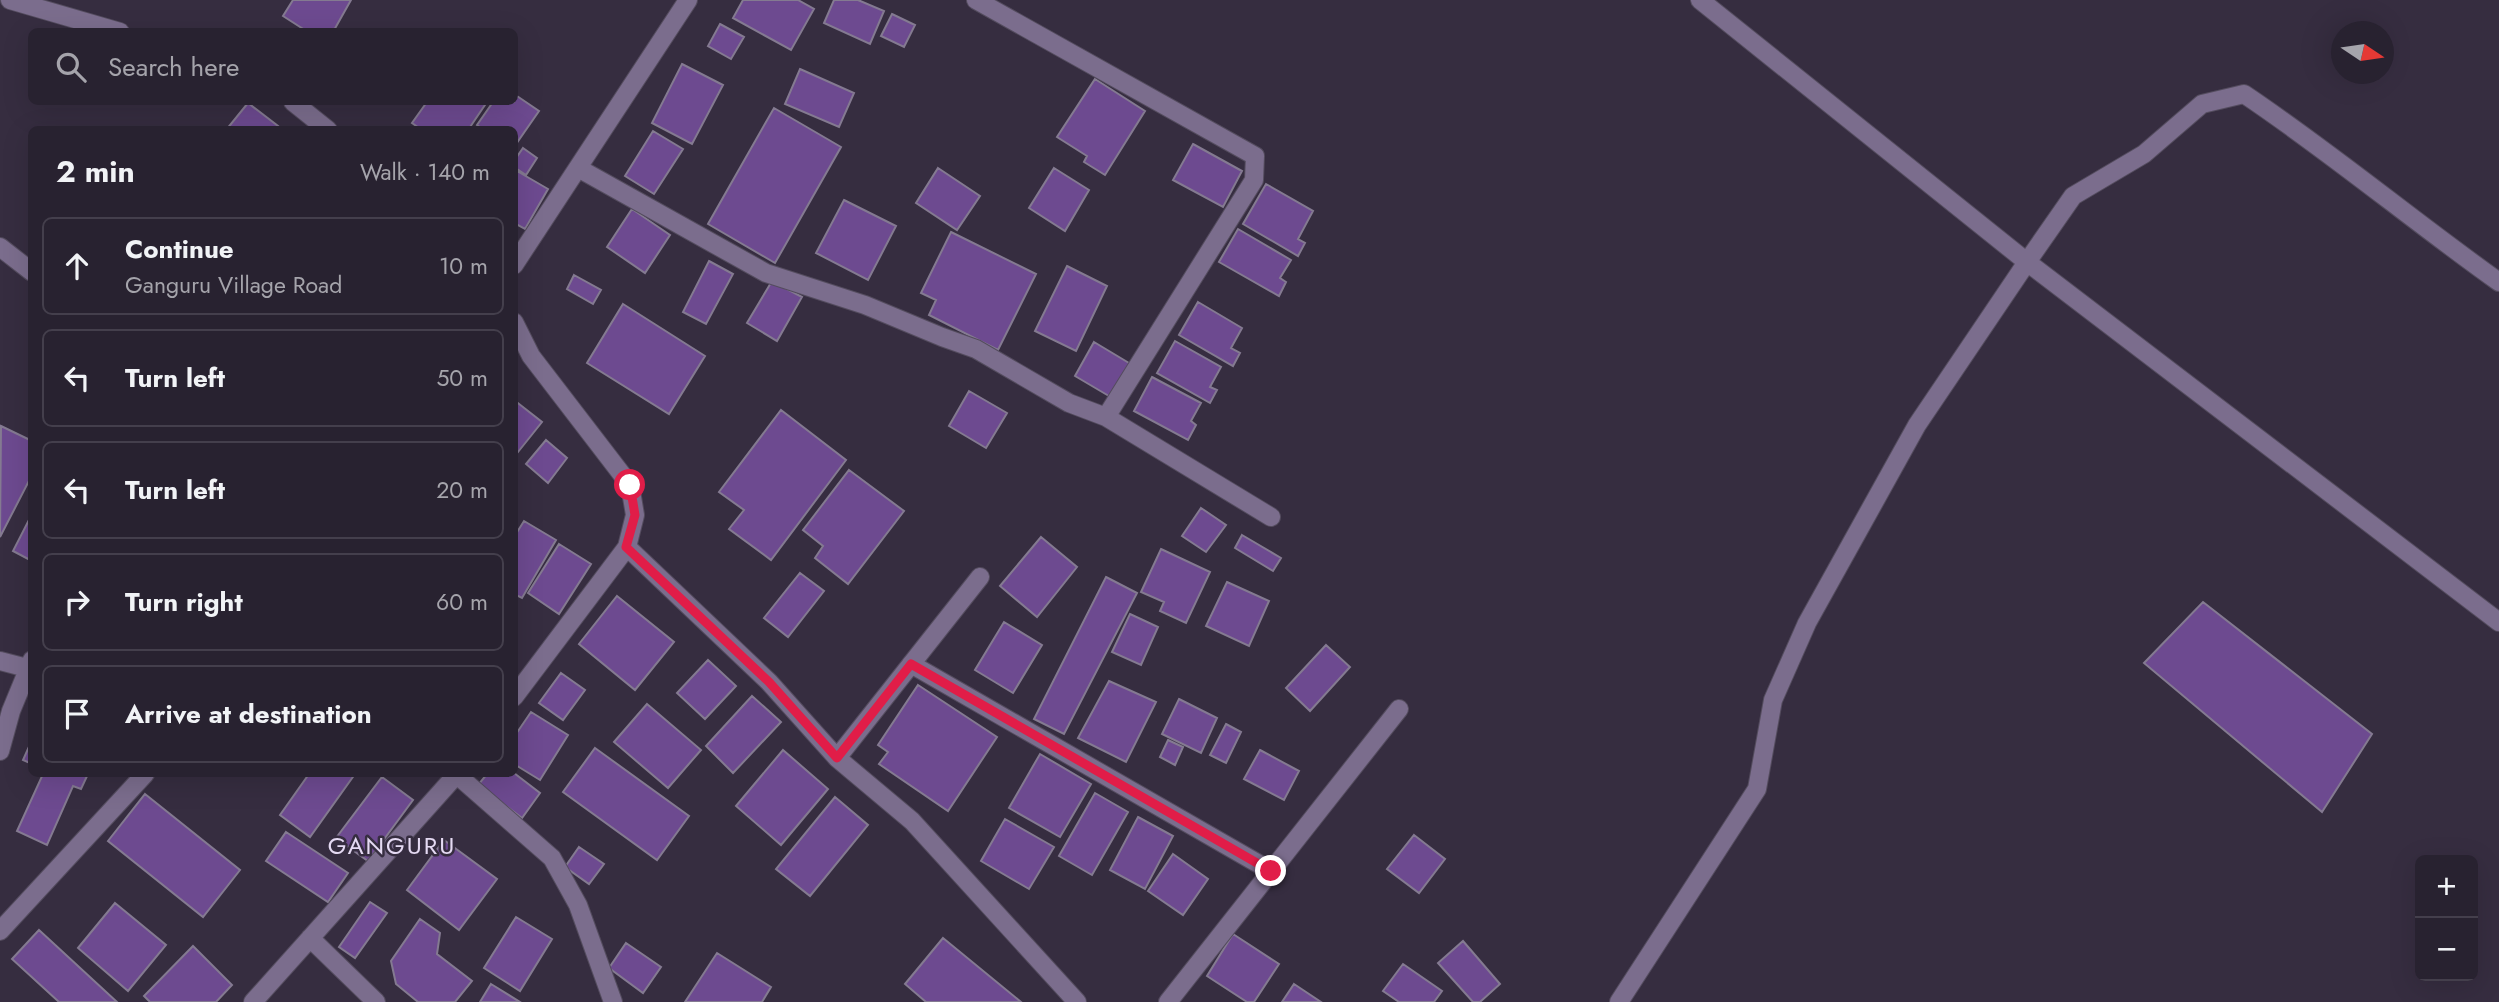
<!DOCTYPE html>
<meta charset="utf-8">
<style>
body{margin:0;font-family:Jost,sans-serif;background:#302a38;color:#f1f3f6}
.controls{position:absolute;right:21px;bottom:21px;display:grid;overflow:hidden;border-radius:10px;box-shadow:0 7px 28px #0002}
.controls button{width:63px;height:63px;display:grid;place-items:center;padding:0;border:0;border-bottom:2px solid #443f4c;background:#282230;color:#f1f3f6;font:35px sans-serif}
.compass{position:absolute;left:2331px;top:21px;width:63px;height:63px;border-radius:50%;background:#282230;box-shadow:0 7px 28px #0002;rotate:103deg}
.stop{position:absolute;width:21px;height:21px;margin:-16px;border:5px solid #e11d48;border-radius:50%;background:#fff}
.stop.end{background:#e11d48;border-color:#fff;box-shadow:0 2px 7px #0008}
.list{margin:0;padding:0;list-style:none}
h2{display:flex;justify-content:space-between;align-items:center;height:91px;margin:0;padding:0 28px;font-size:30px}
h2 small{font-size:23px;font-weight:400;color:#a5a4ab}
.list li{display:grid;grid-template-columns:46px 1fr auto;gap:21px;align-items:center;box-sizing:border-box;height:98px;margin:0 14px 14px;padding:0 14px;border:2px solid #443f4c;border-radius:10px}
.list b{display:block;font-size:26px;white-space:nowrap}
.list p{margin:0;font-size:23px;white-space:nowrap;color:#a5a4ab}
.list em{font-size:23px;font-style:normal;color:#a5a4ab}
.icon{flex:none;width:38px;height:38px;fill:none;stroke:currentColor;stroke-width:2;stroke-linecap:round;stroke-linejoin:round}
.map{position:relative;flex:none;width:2499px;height:1002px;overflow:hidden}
.search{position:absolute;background:#282230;box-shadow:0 7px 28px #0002;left:28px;top:28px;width:490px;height:77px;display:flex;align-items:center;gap:18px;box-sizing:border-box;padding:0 24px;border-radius:10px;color:#a5a4ab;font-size:26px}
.panel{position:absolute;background:#282230;box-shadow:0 7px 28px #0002;left:28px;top:126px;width:490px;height:651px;border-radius:10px}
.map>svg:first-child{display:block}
.building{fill:#6d4a90;stroke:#847a91;stroke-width:2}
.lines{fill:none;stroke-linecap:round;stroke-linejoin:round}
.minor-casing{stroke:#544c5e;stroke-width:20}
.minor{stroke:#7b6d8d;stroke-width:18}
.route{stroke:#e11d48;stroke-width:9}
.labels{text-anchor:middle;stroke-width:5;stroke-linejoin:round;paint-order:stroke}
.quarter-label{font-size:24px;letter-spacing:2px;fill:#e5daf3;stroke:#362d40}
</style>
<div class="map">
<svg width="2499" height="1002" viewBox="0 0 2499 1002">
<rect width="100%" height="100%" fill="#362d40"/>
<path class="building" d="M293,0H351L333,32H308L283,16Z
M743,0H798L814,9L791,50L733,18Z
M834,0H858L884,11L870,44L824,23Z
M892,14L915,25L904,47L881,36Z
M720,24L744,37L731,59L708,46Z
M682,64L723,85L692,144L652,123Z
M800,69L854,93L839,127L785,104Z
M1095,79L1145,111L1105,175L1084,162L1087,156L1057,137Z
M514,94L539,111L514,147V130H484L477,125L493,102H514Z
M427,102H487L468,130H422L412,123Z
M248,103L278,126L275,130H226Z
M774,108L841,147L775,263L708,224Z
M653,131L683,149L654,194L625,176Z
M1193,144L1242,171L1223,207L1173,180Z
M523,148L537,158L526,175L514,167V161Z
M938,168L980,196L957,230L916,203Z
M1054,168L1089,190L1065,231L1029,208Z
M517,171L548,189L525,229L514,223V176Z
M1266,184L1313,211L1298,239L1305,243L1298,256L1243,224Z
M844,200L896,226L868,280L816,253Z
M632,209L670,235L645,273L607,247Z
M1238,229L1291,260L1280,278L1286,282L1279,296L1219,262Z
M951,232L1036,274L998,350L929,315L936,300L921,293Z
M709,261L733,274L706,324L683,312Z
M1067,266L1107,286L1076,351L1035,331Z
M574,275L601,290L593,304L567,289Z
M772,281L802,297L777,341L747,323Z
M1198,302L1242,328L1231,348L1240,353L1233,366L1179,335Z
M623,304L705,356L669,414L587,363Z
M1175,341L1221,367L1210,387L1217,390L1210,403L1157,373Z
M1094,342L1134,366L1114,399L1075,376Z
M1152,377L1201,403L1191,421L1196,425L1188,440L1134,411Z
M969,391L1007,413L986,448L949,426Z
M514,400L542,422L514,457Z
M781,410L846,460L771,560L729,529L744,510L719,492Z
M1,426L32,441V475L0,537Z
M546,440L567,458L548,483L526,464Z
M849,470L904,511L848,584L815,558L823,546L803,530Z
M1201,508L1226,525L1206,552L1182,536Z
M32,514V561L13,551Z
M524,521L556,540L522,598L514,594V537Z
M1242,535L1281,558L1273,571L1235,548Z
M1041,537L1077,567L1037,617L1000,586Z
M559,544L591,564L559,614L528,593Z
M1161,549L1210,572L1186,623L1160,611L1164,602L1141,592Z
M800,573L824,591L788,637L764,618Z
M1106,577L1137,593L1064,734L1034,719Z
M1227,582L1269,601L1249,646L1206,626Z
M617,596L674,642L635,690L579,644Z
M2203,602L2372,734L2322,812L2144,663Z
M1130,614L1158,627L1141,665L1112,652Z
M1004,622L1042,645L1013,693L975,670Z
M1326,645L1350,667L1310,711L1286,688Z
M708,660L736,686L705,719L677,693Z
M561,673L585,690L563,720L539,703Z
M1109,681L1156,702L1126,762L1078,738Z
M918,685L997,737L948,811L879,764L888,752L878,745Z
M752,696L781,722L733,773L706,746Z
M1179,699L1217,718L1201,753L1162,734Z
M647,704L701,750L668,788L614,742Z
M531,712L568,735L540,780L514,764V737Z
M1226,724L1241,732L1226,763L1210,755Z
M32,740V764L23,760Z
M1168,740L1183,747L1175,765L1160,757Z
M595,748L689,816L657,860L563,792Z
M783,750L828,789L781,845L736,806Z
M1260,750L1299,771L1284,800L1244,779Z
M1040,754L1091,784L1060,837L1009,808Z
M514,773L540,793L522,818L478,785L487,774Z
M43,774H88L81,789L73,786L47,845L17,831Z
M309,774H355L310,837L280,815Z
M382,777L413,800L368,861L336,838Z
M1095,793L1128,812L1092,875L1059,856Z
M145,794L240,870L203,917L108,841Z
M835,797L868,825L810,896L776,869Z
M1138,817L1173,836L1145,889L1110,870Z
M1005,819L1054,847L1029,889L981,861Z
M286,832L348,873L328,902L266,861Z
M1414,835L1445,859L1419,893L1387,869Z
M444,840L497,879L459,930L407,890Z
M579,847L604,864L589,884L565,867Z
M1173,854L1208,879L1183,915L1148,891Z
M370,902L387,913L355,958L339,947Z
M115,903L166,945L128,991L78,948Z
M516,917L552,939L520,991L484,968Z
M420,919L440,933L437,954L472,981L455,1002H418L396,984L391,961Z
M39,930L117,1002H59L12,959Z
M1233,934L1279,964L1254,1002H1247L1207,976Z
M943,938L1021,1002H926L905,984Z
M1463,941L1500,984L1480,1002H1473L1438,963Z
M626,943L661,967L643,993L609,968Z
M193,946L232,985L216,1002H150L144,996Z
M717,953L771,987L762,1002H685Z
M1403,964L1442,991L1434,1002H1399L1383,991Z
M491,984L520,1002H480Z
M1294,984L1321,1002H1282Z"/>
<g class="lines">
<defs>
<path id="minor" d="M10,0L120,32
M976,0L1255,156L1254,180L1106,417
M1700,0L2027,262L2499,622
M293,102L328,130
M578,168L766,273L865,305L942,337L976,349L1069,403L1106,417L1271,517
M0,247L32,272
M514,265L688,0
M514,322L531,356L630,485L635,515L627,547L514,697
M627,547L769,682L837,758L912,821L1077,1002
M0,661L27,668
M911,664L1271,871
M0,751L11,711L32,660
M837,758L980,577
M456,774L552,858L578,905L613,1002
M0,931L145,774
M310,938L376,1002
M253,1002L457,774
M1168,1002L1399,709
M1619,1002L1757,789L1773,700L1807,623L1917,425L2027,262L2073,196L2144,154L2202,104L2244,94C2332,153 2413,221 2499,282"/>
</defs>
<use href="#minor" class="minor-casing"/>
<use href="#minor" class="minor"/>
</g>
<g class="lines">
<path class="route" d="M630,485L635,515L626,547L769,682L837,758L911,664L1271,871"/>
</g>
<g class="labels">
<g class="quarter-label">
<text x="392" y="854">GANGURU</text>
</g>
</g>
</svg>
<div class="controls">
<button>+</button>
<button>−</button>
</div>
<svg class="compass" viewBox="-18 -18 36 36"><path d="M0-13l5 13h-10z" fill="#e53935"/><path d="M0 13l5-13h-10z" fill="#a5a4ab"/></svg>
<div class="stop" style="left:630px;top:485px"></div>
<div class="stop end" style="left:1271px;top:871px"></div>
<div class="search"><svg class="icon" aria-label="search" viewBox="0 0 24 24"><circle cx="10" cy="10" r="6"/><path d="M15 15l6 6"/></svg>Search here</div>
<section class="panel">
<h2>2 min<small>Walk · 140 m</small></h2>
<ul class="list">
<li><svg class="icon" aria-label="ahead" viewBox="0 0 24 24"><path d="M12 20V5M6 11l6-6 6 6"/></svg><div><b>Continue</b><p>Ganguru Village Road</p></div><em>10 m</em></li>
<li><svg class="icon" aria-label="left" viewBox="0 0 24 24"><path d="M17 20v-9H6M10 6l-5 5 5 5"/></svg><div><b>Turn left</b></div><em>50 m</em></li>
<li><svg class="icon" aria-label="left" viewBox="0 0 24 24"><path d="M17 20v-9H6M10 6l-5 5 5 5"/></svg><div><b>Turn left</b></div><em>20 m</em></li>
<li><svg class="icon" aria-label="right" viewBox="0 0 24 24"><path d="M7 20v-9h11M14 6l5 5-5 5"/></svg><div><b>Turn right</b></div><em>60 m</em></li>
<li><svg class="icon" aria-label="arrive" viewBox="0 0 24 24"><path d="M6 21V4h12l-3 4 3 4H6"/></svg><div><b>Arrive at destination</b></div></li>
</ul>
</section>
</div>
